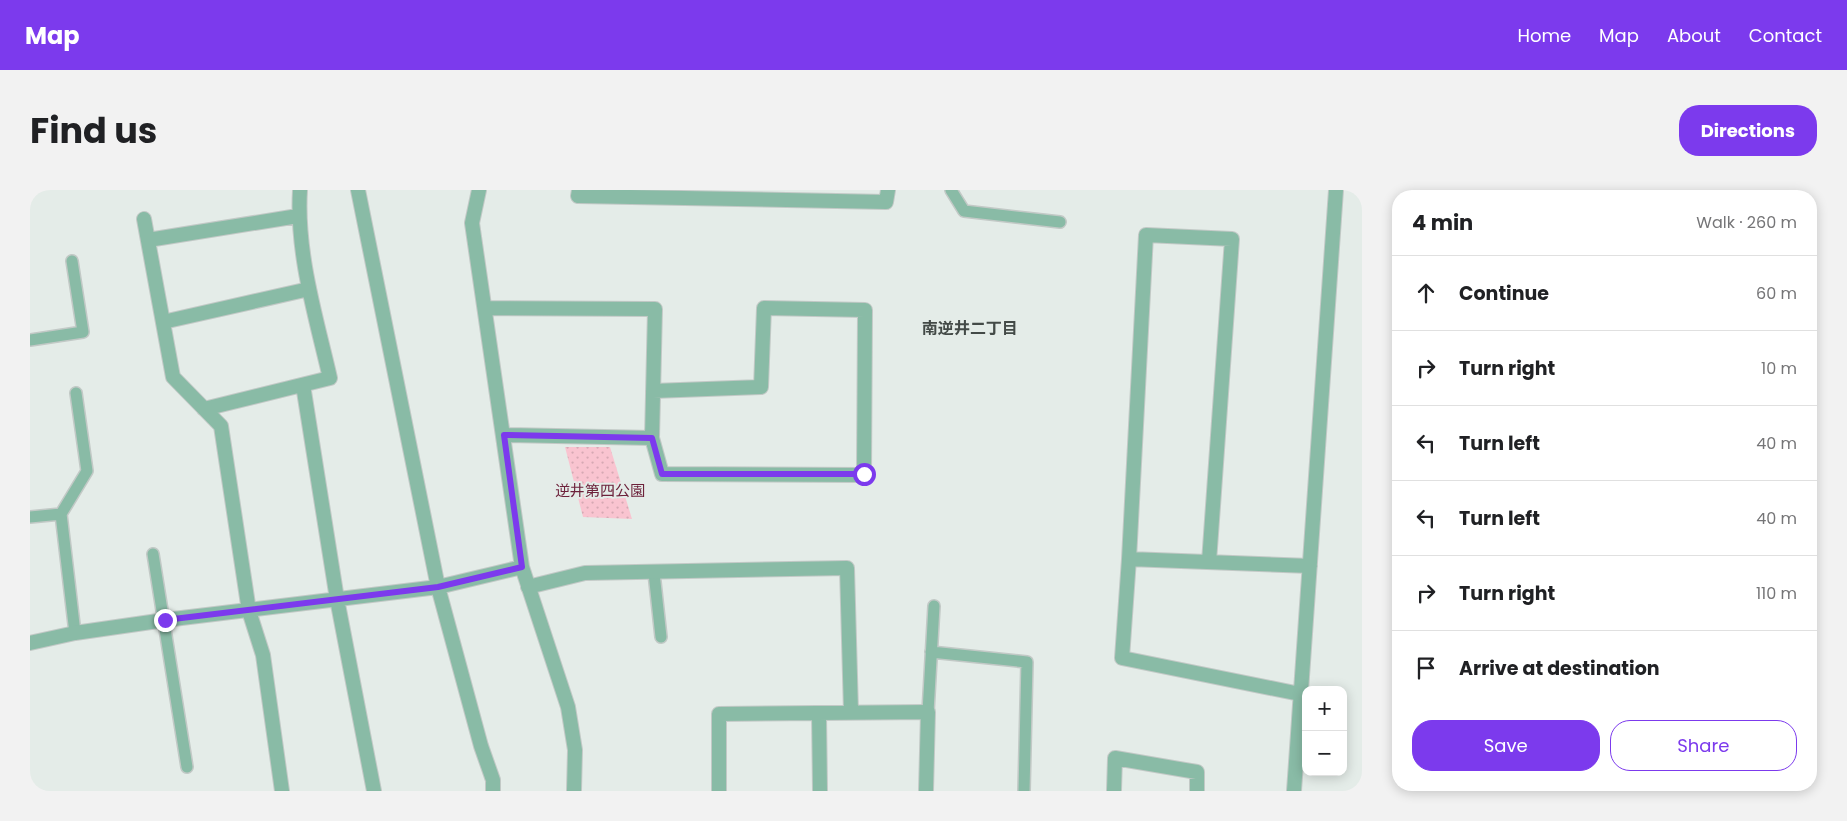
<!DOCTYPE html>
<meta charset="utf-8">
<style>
body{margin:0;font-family:Poppins,"Noto Sans JP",sans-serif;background:#f2f2f2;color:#202124}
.controls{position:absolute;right:15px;bottom:15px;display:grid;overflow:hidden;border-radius:10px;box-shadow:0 2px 12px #0003}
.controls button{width:45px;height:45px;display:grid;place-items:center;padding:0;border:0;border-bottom:1px solid #e0e0e0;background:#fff;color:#202124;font:25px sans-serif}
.stop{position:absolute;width:15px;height:15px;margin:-11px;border:4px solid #7c3aed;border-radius:50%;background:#fff}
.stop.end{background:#7c3aed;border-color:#fff;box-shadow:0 1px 5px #0008}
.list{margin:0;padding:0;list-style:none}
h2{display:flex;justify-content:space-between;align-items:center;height:65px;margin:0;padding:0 20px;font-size:21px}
h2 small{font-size:16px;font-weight:400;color:#757577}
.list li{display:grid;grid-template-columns:32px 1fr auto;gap:15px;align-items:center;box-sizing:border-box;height:75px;padding:0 20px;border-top:1px solid #e0e0e0}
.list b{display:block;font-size:19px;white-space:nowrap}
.list em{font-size:16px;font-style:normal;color:#757577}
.actions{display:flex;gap:10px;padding:15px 20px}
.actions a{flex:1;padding:11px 0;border:1px solid #7c3aed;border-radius:20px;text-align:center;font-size:18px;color:#7c3aed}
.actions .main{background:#7c3aed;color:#fff}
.icon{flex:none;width:28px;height:28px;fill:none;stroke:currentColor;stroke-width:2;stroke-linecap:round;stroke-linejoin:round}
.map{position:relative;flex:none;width:1332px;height:601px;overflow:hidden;border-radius:20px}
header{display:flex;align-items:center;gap:30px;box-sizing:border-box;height:70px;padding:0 25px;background:#7c3aed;color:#fff}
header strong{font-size:24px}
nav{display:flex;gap:28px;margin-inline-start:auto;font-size:18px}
.intro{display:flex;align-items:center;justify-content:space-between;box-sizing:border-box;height:120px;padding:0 30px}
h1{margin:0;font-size:35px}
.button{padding:12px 22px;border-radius:20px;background:#7c3aed;color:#fff;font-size:18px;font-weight:700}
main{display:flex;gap:30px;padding:0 30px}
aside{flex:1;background:#fff;border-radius:20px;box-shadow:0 2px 12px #0003}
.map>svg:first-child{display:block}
.park{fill:url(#park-dots)}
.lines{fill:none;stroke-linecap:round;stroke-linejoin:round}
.service-casing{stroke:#c2c9c6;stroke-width:14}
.minor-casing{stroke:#c2c9c6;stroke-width:16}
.service{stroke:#89bba6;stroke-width:11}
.minor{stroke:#89bba6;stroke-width:14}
.route{stroke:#7c3aed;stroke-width:6}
.labels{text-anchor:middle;stroke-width:4;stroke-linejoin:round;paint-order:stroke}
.park-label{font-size:15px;fill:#6d223b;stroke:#e4ece8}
.neighbourhood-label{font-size:16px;font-weight:bold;fill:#434a47;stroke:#e4ece8}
</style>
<header>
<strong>Map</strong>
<nav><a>Home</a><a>Map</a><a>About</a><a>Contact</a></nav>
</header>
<div class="intro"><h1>Find us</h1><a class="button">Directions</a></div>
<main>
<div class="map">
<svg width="1332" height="601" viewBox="0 0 1332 601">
<defs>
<pattern id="park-dots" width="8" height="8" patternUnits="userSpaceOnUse" patternTransform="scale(1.25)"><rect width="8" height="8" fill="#f9c4d0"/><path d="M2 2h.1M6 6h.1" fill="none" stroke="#d6a9b4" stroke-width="1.8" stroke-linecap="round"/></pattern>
</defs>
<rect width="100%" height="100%" fill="#e4ece8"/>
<path class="park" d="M535,257H580L602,329L553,327Z"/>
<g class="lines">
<defs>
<path id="service" d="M921,0L934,21L1030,32
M0,150L53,142L42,71
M31,324L57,281L46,203
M0,327L31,324L45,443
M123,364L157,577
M624,383L631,447
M901,462L997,472L994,601
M898,522L904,416"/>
<path id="minor" d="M328,0L408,397L451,556L463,590V601
M449,0L442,33L492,377L538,517L545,560L544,601
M549,0L548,6L856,12L858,0
M114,29L143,187L191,236L219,421L233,465L252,601
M118,50L268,26
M455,118L625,119L622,248L474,245
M133,132L279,99
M273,195L307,409L344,601
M174,219L300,188C286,127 266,63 270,0
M622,248L632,284L834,285L835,120L734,118L731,197L623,201
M1099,369L1116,45L1202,49L1179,372
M498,397L555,383L817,378L821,522
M0,453L45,443L135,430L408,397L492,377
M1270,504L1092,468L1099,369L1280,376
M789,523L790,601
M689,601V524L898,522L896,601
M1084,601L1085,568L1167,582V601
M1264,601L1306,0"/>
</defs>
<use href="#service" class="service-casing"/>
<use href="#minor" class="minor-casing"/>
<use href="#service" class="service"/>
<use href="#minor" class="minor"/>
</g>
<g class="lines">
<path class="route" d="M135,430L408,397L492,377L474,245L622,248L632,284H834"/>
</g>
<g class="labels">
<g class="park-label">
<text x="570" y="306">逆井第四公園</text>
</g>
<g class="neighbourhood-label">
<text x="940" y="144">南逆井二丁目</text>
</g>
</g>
</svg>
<div class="controls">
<button>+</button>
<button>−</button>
</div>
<div class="stop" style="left:834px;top:284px"></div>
<div class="stop end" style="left:135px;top:430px"></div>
</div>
<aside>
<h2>4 min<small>Walk · 260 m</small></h2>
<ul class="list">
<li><svg class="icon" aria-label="ahead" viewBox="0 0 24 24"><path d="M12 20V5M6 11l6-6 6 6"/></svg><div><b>Continue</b></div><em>60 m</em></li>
<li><svg class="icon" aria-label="right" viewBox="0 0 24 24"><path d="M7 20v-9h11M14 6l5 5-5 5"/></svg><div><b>Turn right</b></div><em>10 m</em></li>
<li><svg class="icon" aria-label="left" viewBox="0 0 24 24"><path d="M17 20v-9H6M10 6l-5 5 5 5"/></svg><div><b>Turn left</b></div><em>40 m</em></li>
<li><svg class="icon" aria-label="left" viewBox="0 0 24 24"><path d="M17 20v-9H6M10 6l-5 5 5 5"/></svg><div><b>Turn left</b></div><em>40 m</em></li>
<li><svg class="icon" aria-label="right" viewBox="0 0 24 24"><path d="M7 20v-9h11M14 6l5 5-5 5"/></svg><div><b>Turn right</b></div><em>110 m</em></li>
<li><svg class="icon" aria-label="arrive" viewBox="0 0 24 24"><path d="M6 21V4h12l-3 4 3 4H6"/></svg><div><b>Arrive at destination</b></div></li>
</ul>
<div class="actions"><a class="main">Save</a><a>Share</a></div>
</aside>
</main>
